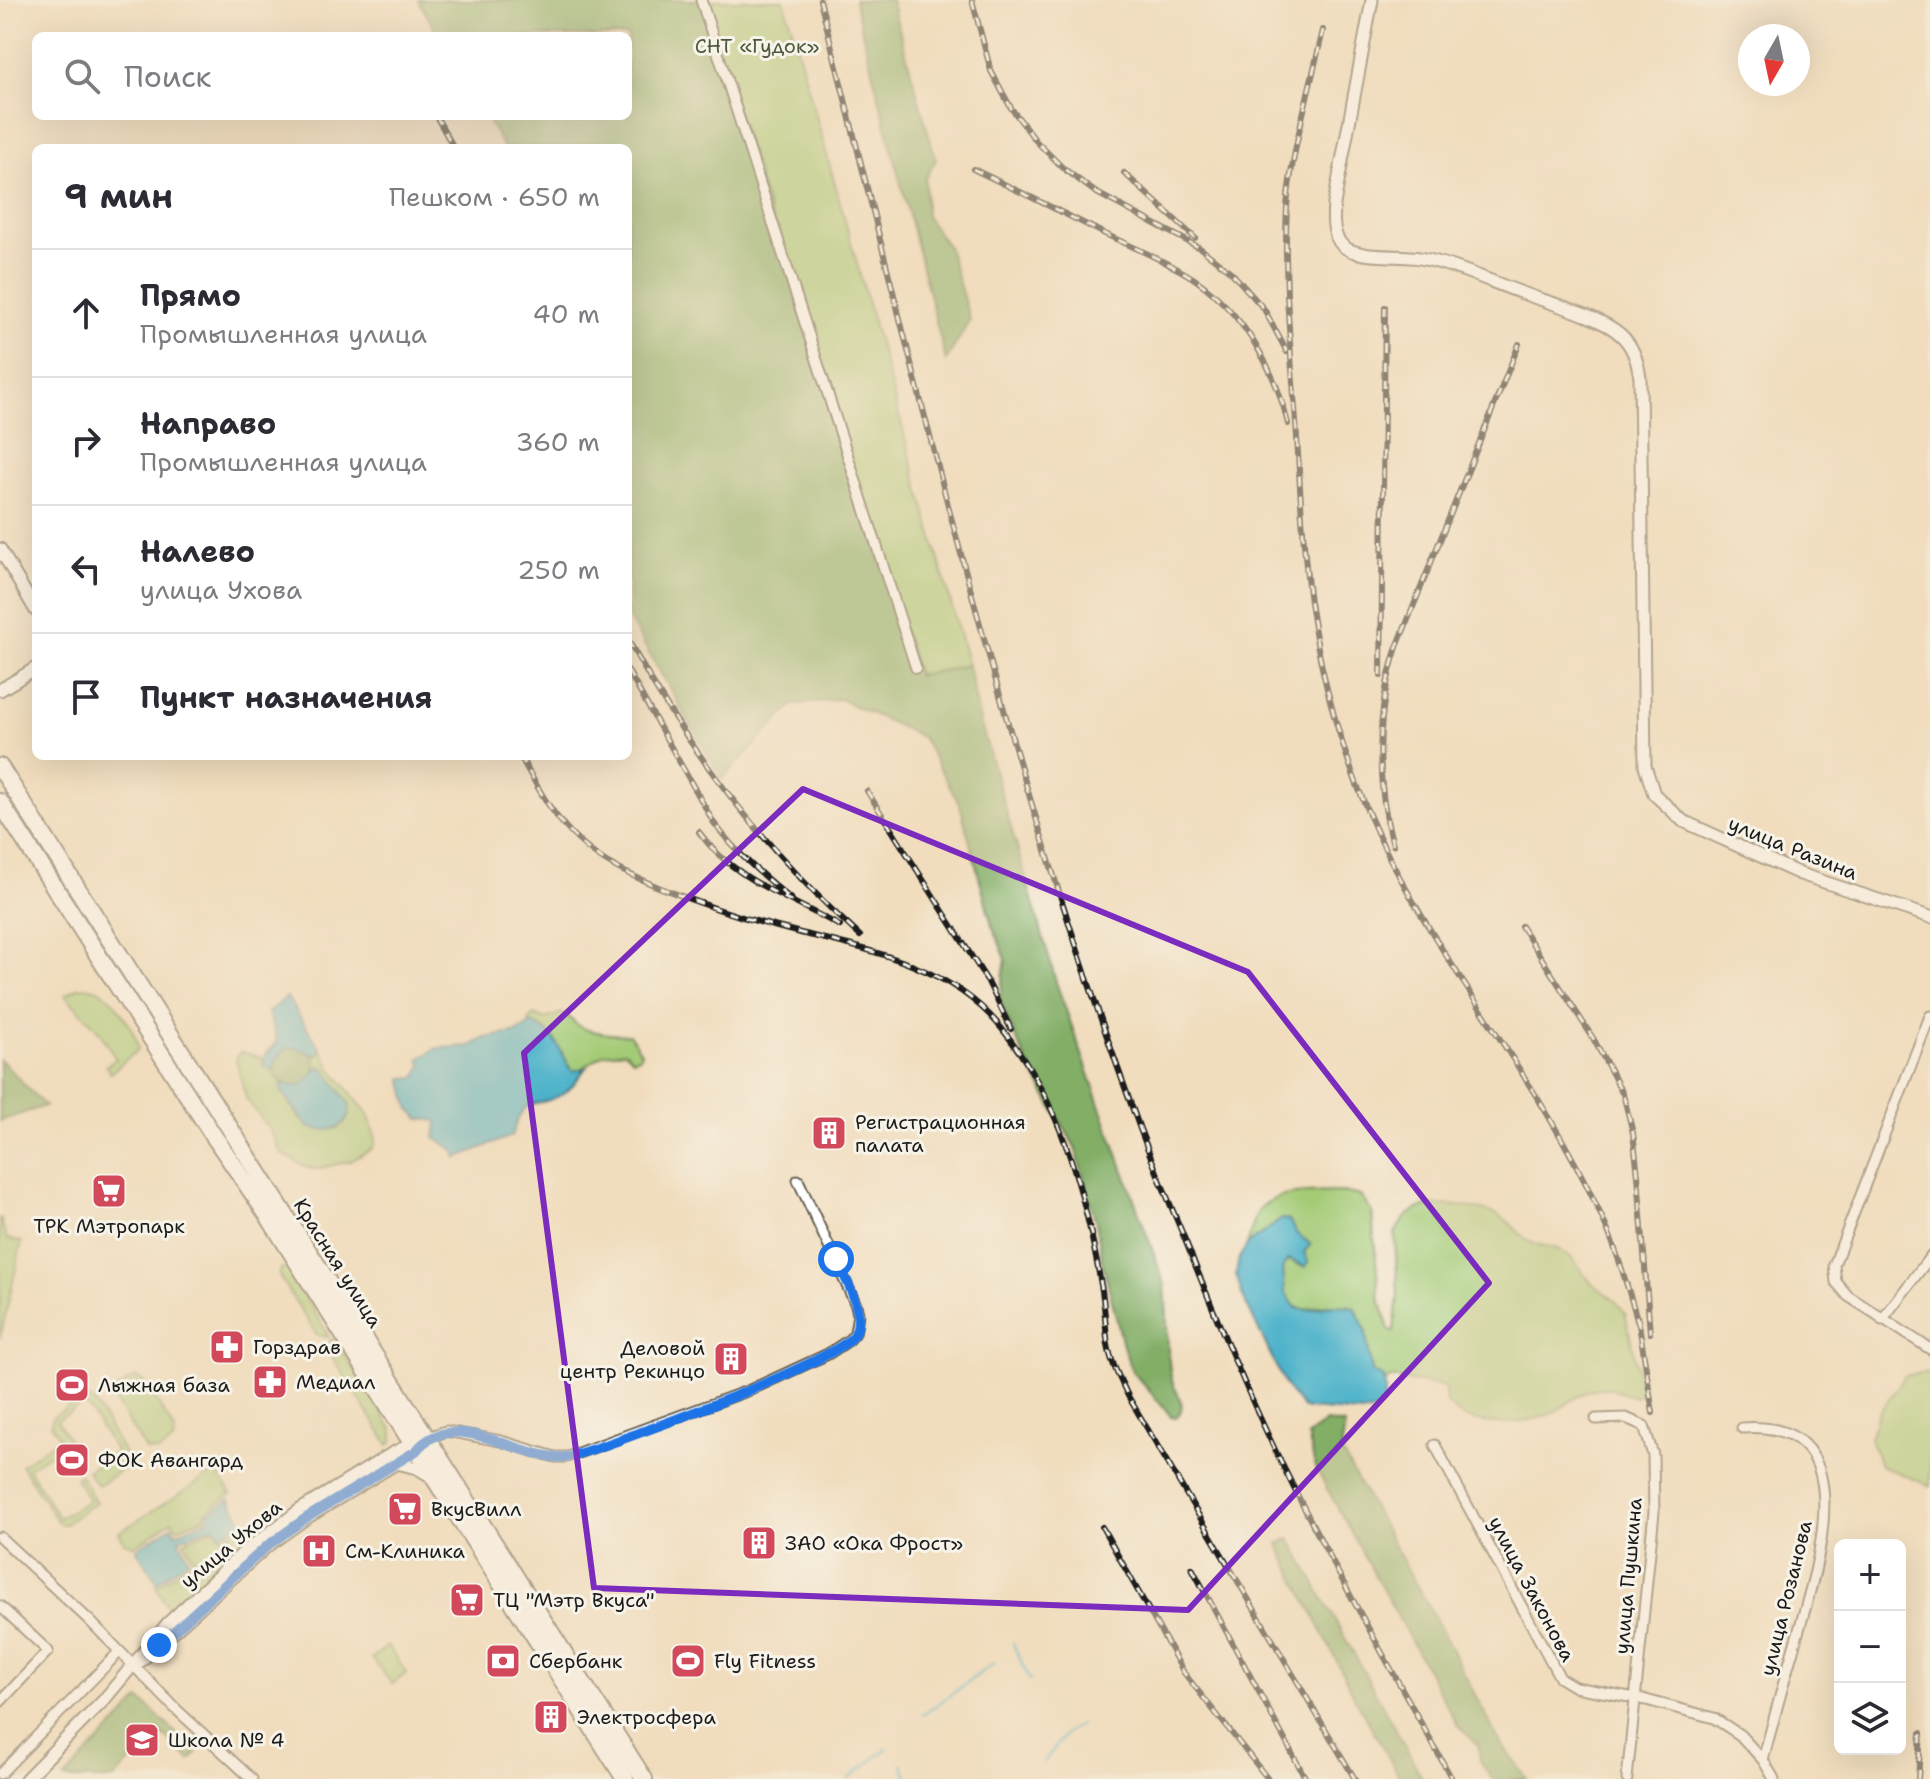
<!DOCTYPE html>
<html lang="ru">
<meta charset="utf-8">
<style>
body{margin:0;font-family:"Shantell Sans",sans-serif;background:#f7f7f7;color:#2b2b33}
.controls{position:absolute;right:24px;bottom:24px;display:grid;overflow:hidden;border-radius:12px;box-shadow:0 8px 32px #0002}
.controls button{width:72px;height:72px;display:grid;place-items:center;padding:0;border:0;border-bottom:2px solid #e1e1e2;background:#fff;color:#2b2b33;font:40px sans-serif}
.compass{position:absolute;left:1738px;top:24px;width:72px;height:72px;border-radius:50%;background:#fff;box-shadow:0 8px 32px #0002;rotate:189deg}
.stop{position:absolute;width:24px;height:24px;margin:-18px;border:6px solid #1a73e8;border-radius:50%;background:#fff}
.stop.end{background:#1a73e8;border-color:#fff;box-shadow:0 2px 8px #0008}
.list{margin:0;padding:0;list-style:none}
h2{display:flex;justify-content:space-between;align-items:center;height:104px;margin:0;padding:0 32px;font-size:34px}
h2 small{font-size:26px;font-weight:400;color:#7c7c81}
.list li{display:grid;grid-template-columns:52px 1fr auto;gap:24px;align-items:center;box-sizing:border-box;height:128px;padding:0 32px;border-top:2px solid #e1e1e2}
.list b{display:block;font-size:30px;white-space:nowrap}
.list p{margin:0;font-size:26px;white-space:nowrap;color:#7c7c81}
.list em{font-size:26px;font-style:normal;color:#7c7c81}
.icon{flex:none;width:44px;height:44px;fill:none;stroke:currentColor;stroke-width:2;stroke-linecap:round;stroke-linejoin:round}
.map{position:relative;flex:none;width:1930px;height:1779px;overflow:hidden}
.search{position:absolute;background:#fff;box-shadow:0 8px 32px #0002;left:32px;top:32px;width:600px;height:88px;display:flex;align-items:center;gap:20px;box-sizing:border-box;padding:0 28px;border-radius:12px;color:#7c7c81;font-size:30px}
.panel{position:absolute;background:#fff;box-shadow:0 8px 32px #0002;left:32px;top:144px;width:600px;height:616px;border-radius:12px}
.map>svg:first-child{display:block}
.green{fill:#a3ca74;stroke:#607348;stroke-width:2}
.forest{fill:#82ae66;stroke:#4f6541;stroke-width:2}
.water{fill:#4ab1c9;stroke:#336672;stroke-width:2}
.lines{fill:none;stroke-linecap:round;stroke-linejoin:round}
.stream{stroke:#4ab1c9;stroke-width:3}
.minor-casing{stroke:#676054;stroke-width:13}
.tertiary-casing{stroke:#676054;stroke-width:15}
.trunk-casing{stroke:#676054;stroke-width:20}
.minor{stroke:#fff;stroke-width:9}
.tertiary{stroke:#fff;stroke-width:11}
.trunk{stroke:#fff;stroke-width:16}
.rail-casing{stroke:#1c1c1c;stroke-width:6}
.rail{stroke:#f7f3e8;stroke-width:3;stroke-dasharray:9;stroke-linecap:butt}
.route{stroke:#1a73e8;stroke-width:10}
.marked{fill:none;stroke:#7b2cbf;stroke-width:6;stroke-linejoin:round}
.labels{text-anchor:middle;stroke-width:6;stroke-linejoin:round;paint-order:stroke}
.park-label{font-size:20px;fill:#4b593b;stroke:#f7f3e8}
.street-label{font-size:20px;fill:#1c1c1c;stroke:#f7f3e8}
.poi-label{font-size:20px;fill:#1c1c1c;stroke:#f7f3e8;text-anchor:start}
</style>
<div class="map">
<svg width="1930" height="1779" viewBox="0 0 1930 1779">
<rect width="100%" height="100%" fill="#f7f3e8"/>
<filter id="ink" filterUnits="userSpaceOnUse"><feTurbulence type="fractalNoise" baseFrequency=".0125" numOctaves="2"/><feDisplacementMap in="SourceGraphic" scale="16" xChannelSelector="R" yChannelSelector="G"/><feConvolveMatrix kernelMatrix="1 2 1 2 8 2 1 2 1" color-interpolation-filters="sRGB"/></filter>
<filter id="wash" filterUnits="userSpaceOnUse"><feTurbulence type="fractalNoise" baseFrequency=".006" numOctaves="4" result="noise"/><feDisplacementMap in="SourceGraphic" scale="32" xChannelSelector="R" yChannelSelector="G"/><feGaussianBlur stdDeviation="1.8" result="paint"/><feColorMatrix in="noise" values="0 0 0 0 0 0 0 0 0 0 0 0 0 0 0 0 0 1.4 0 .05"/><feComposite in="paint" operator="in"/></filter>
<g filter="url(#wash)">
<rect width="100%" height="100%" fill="#f1ddbd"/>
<path class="green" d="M701,0H784L968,665L918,676Z
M80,987C89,987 98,988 105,994C117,1002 139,1037 138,1050L110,1073L106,1066L116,1059L99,1031L65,995Z
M562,1013C570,1016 571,1020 577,1025C586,1032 619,1036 629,1034L641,1052L639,1057L633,1059L625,1051L604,1054L576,1072L573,1071C560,1053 554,1027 529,1024L530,1018L534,1015L544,1019Z
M321,1049L331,1068L368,1114L376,1140L373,1148L351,1161L316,1169L308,1168L281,1153L271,1132L246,1098L236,1059L240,1052L264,1058V1065L271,1071L273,1069L277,1079L287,1083L282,1084C291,1114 305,1134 339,1128L350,1105L324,1068L320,1066L315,1069L313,1055L317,1056Z
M1343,1192L1360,1196L1372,1212L1379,1296L1389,1330L1394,1331L1398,1296L1395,1234C1399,1225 1405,1216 1414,1211C1433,1199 1484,1207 1503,1218C1514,1224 1519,1236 1530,1242C1540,1247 1550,1245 1560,1250C1577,1258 1581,1273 1593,1284C1606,1295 1615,1297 1625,1313L1640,1381V1394L1635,1397C1623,1394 1612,1386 1599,1388C1580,1390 1567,1407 1550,1414C1520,1426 1467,1431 1446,1402L1445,1388L1438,1385L1390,1378L1385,1384L1384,1378L1372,1373L1365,1329L1349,1305C1338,1307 1328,1304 1317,1306C1310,1307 1306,1311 1299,1308C1282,1302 1278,1272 1288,1259L1301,1266L1304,1251L1289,1220L1282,1219L1247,1245C1251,1234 1253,1219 1259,1210C1275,1189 1320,1193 1343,1192Z
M0,1217L7,1239L22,1242L0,1339Z
M286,1267L289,1269L329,1336L317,1335L279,1276L281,1268Z
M331,1339L335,1340L393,1430V1440L389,1445L327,1349Z
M1925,1372L1930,1375V1486L1880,1465L1870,1438L1878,1414L1905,1376Z
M135,1377L143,1380L175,1431L173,1442L158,1452L146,1450L114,1400L116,1390Z
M84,1397L94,1402L129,1462L126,1467L99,1485L96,1484L87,1471L116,1452L85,1403L57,1420L70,1442L28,1468L59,1518L89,1500L75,1478L80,1475L96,1502L65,1524H59L21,1465L59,1438L51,1424L52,1417Z
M216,1471L231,1494L205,1512L206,1517L177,1528L172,1521L135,1546L124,1542L119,1532Z
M246,1521L252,1525L238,1534L240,1538L229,1555L172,1607H167L156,1586L194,1561L184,1541L215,1528L222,1538Z
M388,1646L407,1673L392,1684L372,1658Z"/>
<path class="forest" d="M418,0H701L918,676L968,665L980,721L1057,985L1165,1285C1168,1315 1166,1349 1171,1377C1174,1394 1189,1402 1177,1417L1171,1416L1132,1371L1124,1349L1103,1264L1096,1222L1075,1147L1027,1062L1006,1016L1000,998L1006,959L992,925L960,805L922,737L840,699L793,705L722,779L628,617V368L630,366L628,362V148H504L485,116H628V36H439Z
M854,0H891L936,160L925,179L926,216L948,247L970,320L946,361Z
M275 1066a20 20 0 1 1 40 0a20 20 0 1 1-40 0Z
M0,1059L45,1106L0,1121Z
M1326,1422L1345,1425L1341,1451L1434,1616L1497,1737L1527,1779H1492L1480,1761L1478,1745L1458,1726L1315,1467L1308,1435Z
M1290,1538L1423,1779H1401L1357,1702L1278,1544Z
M140,1699L197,1753L190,1760L159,1731L114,1779H64Z"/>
<path class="water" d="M287,997L321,1049L317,1056C291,1044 283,1042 271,1071L264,1065C264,1050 272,1051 277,1040L268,1012Z
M532,1023C560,1036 557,1050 573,1071L586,1068C579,1076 573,1088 564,1093C533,1112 524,1092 512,1136L457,1158L454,1150L435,1138L437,1121L420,1119L409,1108L402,1078L416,1077L422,1065L419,1059L437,1048L470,1046L485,1038L518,1032Z
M320,1066L324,1068L350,1105C351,1129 327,1134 308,1127L280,1089L282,1084L297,1086L304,1084Z
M1282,1219L1289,1220L1297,1234L1311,1244L1304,1252L1308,1262L1306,1267L1288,1259L1283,1266L1285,1292L1296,1308L1305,1310L1331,1305L1355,1307L1365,1329L1372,1372L1384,1378C1391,1420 1365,1413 1336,1411C1325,1410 1314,1410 1303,1408L1287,1389L1242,1295L1236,1274L1239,1258L1247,1245Z
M230,1499L242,1521L221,1535L214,1526L179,1539L189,1560L157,1582L136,1549L172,1526L176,1533L210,1519L208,1513Z"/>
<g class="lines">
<path class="stream" d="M1013,1644L1030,1680
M923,1715L994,1663
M1044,1762L1067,1732L1080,1725
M902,1765L908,1778
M849,1779L887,1748
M1025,1779L1026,1778"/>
</g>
</g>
<g filter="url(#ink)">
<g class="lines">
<defs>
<path id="minor" d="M701,0L916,668
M1930,1016L1834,1265L1836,1282L1848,1296L1930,1349
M1882,1320L1930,1257
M1596,1419L1626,1418L1644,1426L1653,1455L1654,1512L1627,1779
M1742,1428C1871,1418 1814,1577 1794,1647C1783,1684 1773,1722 1763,1760L1774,1779
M426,1438L446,1431L501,1441L555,1457H567L750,1390L828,1354L849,1340L855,1333L858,1314L856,1305L798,1180
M1435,1445L1560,1678L1575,1687L1646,1700L1714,1718L1740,1735L1763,1760
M0,1537L90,1621L176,1709L252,1779
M0,1606L48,1651L0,1702
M0,1774L119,1652"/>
<path id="tertiary" d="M1372,0L1334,204C1333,218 1332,235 1342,245C1357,260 1399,254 1420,258C1456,265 1491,282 1525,294C1550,303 1602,317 1621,335C1633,346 1638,362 1640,378L1645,766L1654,794L1683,821L1800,874L1930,917
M0,549L36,611
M0,690L36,668
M397,1463L417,1468L429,1475
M141,1661L267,1546L306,1518L416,1451L420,1445
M26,1779L103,1701L168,1623L244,1552L300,1510L393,1453L418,1441"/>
<path id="trunk" d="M0,767L644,1779
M0,802L213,1135L267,1214L625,1779"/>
</defs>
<use href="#minor" class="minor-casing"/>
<use href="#tertiary" class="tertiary-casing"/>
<use href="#trunk" class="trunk-casing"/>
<use href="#minor" class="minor"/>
<use href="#tertiary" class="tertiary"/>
<use href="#trunk" class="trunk"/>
<defs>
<path id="rail" d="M820,0C915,375 1002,754 1136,1118C1151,1160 1169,1201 1186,1242C1214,1313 1243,1383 1276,1452C1330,1563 1393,1671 1452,1779
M972,0L991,71L1011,108L1036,141L1063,168L1095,192L1200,248L1231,272L1264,309L1287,352
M1323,30C1311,85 1291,152 1287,207C1283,278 1291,351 1296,422C1300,481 1302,542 1310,602C1323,690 1349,779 1390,859C1453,980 1542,1087 1599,1211C1617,1248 1628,1289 1640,1329
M436,116L454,148
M973,169C1017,190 1061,212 1105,234C1135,248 1166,261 1193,278C1241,310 1276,369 1288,424
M1124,173L1195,238
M628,640C688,750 767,852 860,936
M628,671L714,823C737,854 763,876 792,900
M1381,676L1385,307
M520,756C537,786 552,816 578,840C601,863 632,876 661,888C696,902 733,915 770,925C849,947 942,958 998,1024C1060,1097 1085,1193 1101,1285C1105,1305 1105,1325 1108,1345C1111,1363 1120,1379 1128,1396L1355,1779
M867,791L988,982L1011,1029
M699,832C733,880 790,898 840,926
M1393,845C1375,781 1376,710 1397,647L1519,344
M1521,926L1593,1038L1623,1094L1633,1133L1638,1175L1650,1333
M1638,1318L1653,1413
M1102,1527L1184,1673L1268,1779
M1192,1568L1306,1779
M1918,1779L1921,1733"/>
</defs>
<use href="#rail" class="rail-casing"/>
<use href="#rail" class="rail"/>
</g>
</g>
<g class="lines" filter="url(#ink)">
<path class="route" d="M159,1645L267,1546L306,1518L416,1451C453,1404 521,1462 567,1457C607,1447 841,1361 855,1334C866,1310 845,1279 836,1259"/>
</g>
<path d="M0 0H1930V1779H0ZM803,789L1248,972L1489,1283L1188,1610L594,1588L524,1053Z" fill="#f1ddbd" fill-opacity=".55" fill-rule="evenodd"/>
<path class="marked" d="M803,789L1248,972L1489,1283L1188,1610L594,1588L524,1053Z"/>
<defs>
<symbol id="building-square" viewBox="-11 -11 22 22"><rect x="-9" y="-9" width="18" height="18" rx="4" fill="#d1495b" stroke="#f7f3e8"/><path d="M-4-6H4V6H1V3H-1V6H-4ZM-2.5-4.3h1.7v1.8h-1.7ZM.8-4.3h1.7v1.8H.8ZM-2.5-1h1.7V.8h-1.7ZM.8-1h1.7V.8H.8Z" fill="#fff"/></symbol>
<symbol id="supermarket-square" viewBox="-11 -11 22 22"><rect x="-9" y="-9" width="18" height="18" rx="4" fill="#d1495b" stroke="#f7f3e8"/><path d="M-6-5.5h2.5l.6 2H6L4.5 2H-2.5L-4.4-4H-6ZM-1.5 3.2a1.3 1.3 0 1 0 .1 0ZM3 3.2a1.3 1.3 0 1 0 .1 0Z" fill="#fff"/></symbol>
<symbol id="pharmacy-square" viewBox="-11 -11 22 22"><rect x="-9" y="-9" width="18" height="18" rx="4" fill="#d1495b" stroke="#f7f3e8"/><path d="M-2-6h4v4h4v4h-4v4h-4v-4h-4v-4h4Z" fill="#fff"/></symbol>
<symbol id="stadium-square" viewBox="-11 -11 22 22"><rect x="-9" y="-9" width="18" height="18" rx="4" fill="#d1495b" stroke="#f7f3e8"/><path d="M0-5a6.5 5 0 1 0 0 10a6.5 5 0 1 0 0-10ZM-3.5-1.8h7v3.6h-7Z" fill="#fff"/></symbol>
<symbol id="hospital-square" viewBox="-11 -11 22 22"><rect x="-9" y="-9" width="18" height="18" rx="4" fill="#d1495b" stroke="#f7f3e8"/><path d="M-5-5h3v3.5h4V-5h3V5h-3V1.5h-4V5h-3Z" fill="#fff"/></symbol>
<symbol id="bank-square" viewBox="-11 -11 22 22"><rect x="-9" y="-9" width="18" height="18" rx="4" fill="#d1495b" stroke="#f7f3e8"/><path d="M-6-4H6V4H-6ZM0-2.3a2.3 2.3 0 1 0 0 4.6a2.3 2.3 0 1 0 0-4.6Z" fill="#fff"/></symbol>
<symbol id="school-square" viewBox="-11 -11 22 22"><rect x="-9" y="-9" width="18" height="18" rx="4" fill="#d1495b" stroke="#f7f3e8"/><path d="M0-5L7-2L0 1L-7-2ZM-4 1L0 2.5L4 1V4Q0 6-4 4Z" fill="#fff"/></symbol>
</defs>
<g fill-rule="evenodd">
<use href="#building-square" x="809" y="1113" width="40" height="40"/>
<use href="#supermarket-square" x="89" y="1171" width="40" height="40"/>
<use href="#pharmacy-square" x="207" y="1327" width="40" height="40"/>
<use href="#building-square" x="711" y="1339" width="40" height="40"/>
<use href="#pharmacy-square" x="250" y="1362" width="40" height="40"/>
<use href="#stadium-square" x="52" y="1365" width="40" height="40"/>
<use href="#stadium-square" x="52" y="1440" width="40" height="40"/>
<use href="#supermarket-square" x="385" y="1489" width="40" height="40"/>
<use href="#building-square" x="739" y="1523" width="40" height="40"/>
<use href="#hospital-square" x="299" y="1531" width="40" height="40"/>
<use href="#supermarket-square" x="447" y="1580" width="40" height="40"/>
<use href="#bank-square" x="483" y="1641" width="40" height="40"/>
<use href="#stadium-square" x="668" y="1641" width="40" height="40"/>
<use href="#building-square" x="531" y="1697" width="40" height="40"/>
<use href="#school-square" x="122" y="1720" width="40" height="40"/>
</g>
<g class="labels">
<g class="park-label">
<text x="757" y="53">СНТ «Гудок»</text>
</g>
<g class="street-label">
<text transform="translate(1793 848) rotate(22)" y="7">улица Разина</text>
<text transform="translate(338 1263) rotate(58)" y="7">Красная улица</text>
<text transform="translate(231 1544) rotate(-40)" y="7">улица Ухова</text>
<text transform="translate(1628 1576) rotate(-85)" y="7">улица Пушкина</text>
<text transform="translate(1532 1589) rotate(62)" y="7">улица Законова</text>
<text transform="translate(1786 1598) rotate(-76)" y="7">улица Розанова</text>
</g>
<g class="poi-label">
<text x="855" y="1129">Регистрационная<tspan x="855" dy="23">палата</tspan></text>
<text x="109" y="1233" text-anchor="middle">ТРК Мэтропарк</text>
<text x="253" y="1354">Горздрав</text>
<text x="705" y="1355" text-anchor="end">Деловой<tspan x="705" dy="23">центр Рекинцо</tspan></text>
<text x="296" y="1389">Медиал</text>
<text x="98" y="1392">Лыжная база</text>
<text x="98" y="1467">ФОК Авангард</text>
<text x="431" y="1516">ВкусВилл</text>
<text x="785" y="1550">ЗАО «Ока Фрост»</text>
<text x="345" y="1558">См-Клиника</text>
<text x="493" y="1607">ТЦ "Мэтр Вкуса"</text>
<text x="529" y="1668">Сбербанк</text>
<text x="714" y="1668">Fly Fitness</text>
<text x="577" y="1724">Электросфера</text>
<text x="168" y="1747">Школа № 4</text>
</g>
</g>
</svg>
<div class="controls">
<button>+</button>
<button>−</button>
<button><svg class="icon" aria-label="layers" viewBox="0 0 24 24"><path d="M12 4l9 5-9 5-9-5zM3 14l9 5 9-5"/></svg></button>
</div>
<svg class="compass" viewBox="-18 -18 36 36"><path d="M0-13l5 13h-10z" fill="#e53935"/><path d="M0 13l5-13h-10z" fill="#7c7c81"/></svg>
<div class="stop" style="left:836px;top:1259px"></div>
<div class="stop end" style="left:159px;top:1645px"></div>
<div class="search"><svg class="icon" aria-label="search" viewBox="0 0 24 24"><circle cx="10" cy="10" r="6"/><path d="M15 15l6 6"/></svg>Поиск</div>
<section class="panel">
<h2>9 мин<small>Пешком · 650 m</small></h2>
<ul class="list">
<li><svg class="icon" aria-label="ahead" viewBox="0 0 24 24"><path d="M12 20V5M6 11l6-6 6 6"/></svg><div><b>Прямо</b><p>Промышленная улица</p></div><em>40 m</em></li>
<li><svg class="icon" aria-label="right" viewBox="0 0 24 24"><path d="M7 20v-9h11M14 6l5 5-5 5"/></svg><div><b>Направо</b><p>Промышленная улица</p></div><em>360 m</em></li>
<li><svg class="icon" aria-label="left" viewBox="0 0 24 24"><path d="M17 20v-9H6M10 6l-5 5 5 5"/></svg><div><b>Налево</b><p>улица Ухова</p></div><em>250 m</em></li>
<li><svg class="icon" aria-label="arrive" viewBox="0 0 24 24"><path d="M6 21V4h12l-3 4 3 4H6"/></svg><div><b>Пункт назначения</b></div></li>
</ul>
</section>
</div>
